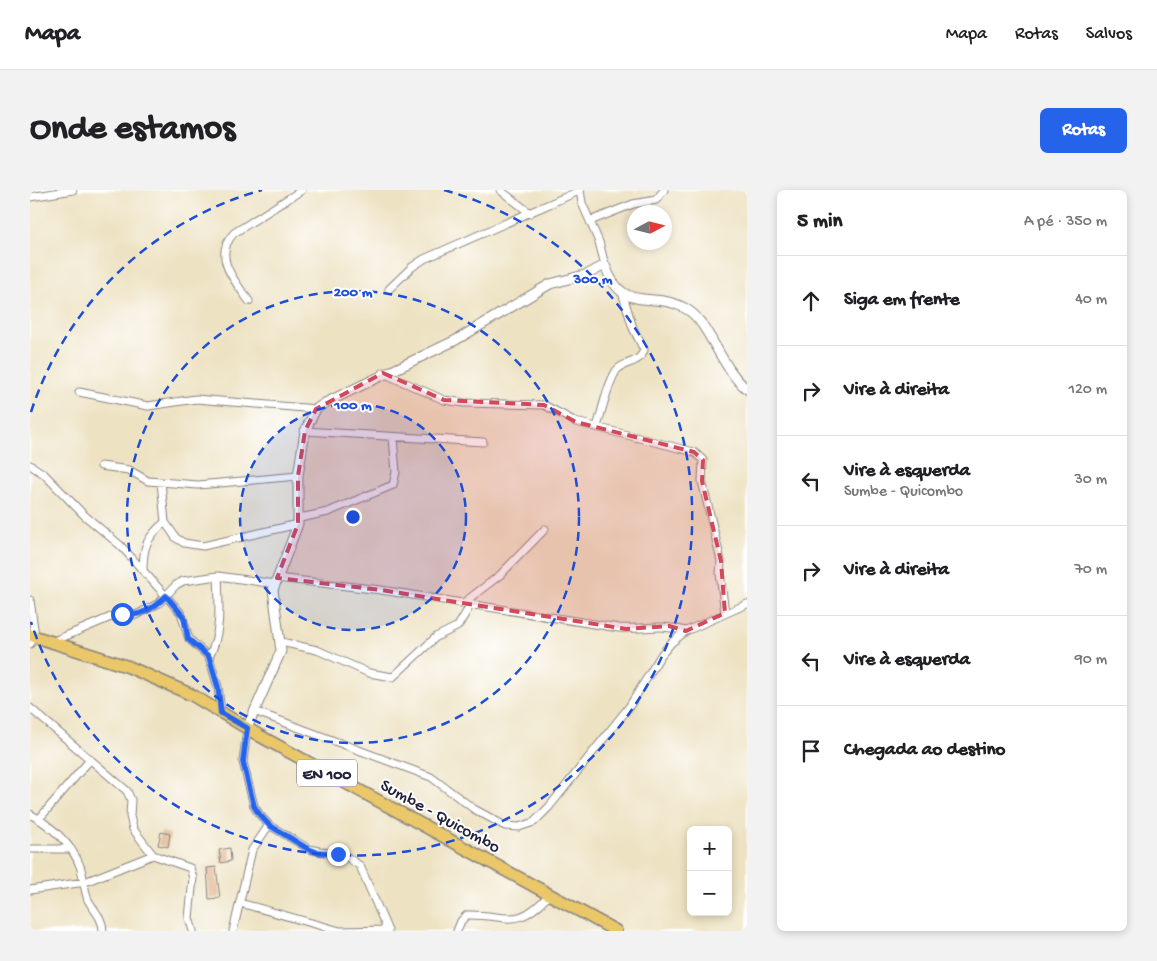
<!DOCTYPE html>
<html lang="pt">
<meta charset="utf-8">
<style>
body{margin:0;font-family:"Gochi Hand",sans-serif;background:#f2f2f2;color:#202124}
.controls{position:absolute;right:15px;bottom:15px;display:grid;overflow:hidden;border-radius:8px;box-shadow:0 2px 8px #0003}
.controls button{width:45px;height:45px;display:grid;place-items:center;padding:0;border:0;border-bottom:1px solid #e0e0e0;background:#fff;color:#202124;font:25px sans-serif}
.compass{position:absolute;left:597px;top:15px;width:45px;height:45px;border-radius:50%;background:#fff;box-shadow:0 2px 8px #0003;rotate:83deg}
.stop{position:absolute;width:15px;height:15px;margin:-11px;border:4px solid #2563eb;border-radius:50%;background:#fff}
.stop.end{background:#2563eb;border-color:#fff;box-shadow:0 1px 5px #0008}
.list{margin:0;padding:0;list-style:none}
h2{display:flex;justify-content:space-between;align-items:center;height:65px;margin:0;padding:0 20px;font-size:21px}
h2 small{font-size:16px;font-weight:400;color:#757577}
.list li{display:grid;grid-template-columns:32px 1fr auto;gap:15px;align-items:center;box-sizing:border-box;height:90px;padding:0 20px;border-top:1px solid #e0e0e0}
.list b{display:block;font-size:19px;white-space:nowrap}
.list p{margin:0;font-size:16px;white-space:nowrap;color:#757577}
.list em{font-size:16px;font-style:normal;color:#757577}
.icon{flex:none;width:28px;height:28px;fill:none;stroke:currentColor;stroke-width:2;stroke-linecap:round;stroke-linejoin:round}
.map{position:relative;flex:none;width:717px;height:741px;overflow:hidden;border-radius:8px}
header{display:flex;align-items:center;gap:30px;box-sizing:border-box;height:70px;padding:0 25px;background:#fff;border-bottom:1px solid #e0e0e0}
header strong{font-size:24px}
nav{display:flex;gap:28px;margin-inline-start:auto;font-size:18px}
.intro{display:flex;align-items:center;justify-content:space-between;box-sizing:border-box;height:120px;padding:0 30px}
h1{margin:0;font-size:35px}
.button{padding:12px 22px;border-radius:8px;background:#2563eb;color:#fff;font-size:18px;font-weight:700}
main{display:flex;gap:30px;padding:0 30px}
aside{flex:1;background:#fff;border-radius:8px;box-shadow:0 2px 8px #0003}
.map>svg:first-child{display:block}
.building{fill:#dcac81}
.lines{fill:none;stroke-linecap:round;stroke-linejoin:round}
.minor-casing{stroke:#88827e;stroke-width:9}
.tertiary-casing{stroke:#88827e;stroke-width:11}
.primary-casing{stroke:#88827e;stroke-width:14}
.minor{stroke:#fff;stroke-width:7}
.tertiary{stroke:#fff;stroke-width:9}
.primary{stroke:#eac769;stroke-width:11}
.route{stroke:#2563eb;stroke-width:6}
.marked{fill:#d1495b;fill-opacity:0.2;stroke:#d1495b;stroke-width:4;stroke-dasharray:10 6;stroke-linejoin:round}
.ring{fill:none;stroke:#1d4ed8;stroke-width:2.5;stroke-dasharray:9 6}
.labels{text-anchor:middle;stroke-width:4;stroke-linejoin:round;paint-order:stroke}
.shield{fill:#fff;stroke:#646476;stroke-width:1}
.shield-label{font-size:16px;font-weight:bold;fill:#22223b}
.street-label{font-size:18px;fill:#22223b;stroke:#fff}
.centre{fill:#1d4ed8;stroke:#fff;stroke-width:2.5}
.ring-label{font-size:15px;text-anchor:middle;font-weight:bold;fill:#1d4ed8;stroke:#fff;stroke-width:4;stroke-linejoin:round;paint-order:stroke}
</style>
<header>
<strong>Mapa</strong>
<nav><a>Mapa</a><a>Rotas</a><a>Salvos</a></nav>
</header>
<div class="intro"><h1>Onde estamos</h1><a class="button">Rotas</a></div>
<main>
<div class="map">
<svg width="717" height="741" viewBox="0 0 717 741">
<rect width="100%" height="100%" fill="#fff"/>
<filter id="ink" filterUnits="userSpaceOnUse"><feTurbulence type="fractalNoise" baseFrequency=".02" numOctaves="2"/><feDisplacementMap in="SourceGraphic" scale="10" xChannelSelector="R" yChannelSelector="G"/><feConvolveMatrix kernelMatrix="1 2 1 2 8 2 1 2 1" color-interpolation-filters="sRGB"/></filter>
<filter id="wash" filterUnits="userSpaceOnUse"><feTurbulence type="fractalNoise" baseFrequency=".0096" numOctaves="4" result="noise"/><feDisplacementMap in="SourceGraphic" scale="20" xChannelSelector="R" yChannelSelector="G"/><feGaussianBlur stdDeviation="1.12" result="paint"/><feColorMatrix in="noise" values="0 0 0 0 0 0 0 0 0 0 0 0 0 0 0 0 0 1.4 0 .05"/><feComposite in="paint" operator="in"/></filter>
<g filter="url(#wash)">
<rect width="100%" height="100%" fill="#ede2c2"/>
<g id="blocks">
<path class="building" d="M131,642L140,644L138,657L128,655Z
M200,658L201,671L191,673L189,660Z
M186,677L190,708L179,709L177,678Z"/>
</g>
</g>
<g filter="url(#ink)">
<use href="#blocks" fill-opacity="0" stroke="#88827e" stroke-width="1"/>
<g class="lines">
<defs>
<path id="minor" d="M470,0L500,23
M550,0L552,13L569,52L575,75
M0,7L43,0
M560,31L603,14L626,10L634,0
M359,99L382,77L394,69L549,1
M219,111C204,90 182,66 204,43L272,0
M353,183L414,210L434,213L514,215L546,232L664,262L673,270L672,291L691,371L690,384L695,423
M49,202L118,216L166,209L286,219
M567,237C571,224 580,184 589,178C598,171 610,173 614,160L603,138L592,102
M275,241L453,252
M0,275L14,284L54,325L91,356L151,423L159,449L179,467L188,497L191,522
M71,276L99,280L118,291L168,295L268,286
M131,292L135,332L146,348L154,353L173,356L268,334
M270,328L298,322L363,295L366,282L363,248
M113,381C113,357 116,348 135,332
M247,388L351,400L589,438C615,440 630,433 656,441
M0,410L5,446L0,454
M432,414L470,385L515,339
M24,451L88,424L106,425L129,413L146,395L153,391L188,386L246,394
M251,452L287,460L339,483L363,487L406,447L428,436L440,416
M179,467C192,443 189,413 188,386
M0,518L97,601L101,610L100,626L103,639L123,665L160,678L163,688L159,728L163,741
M224,521L401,587L444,619L475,636L489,637L504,632L519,617L599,517L631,465L641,453L656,441L717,414
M217,538L213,572L224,616L229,624L239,635L279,659L317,667L330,676L358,741
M0,624C20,635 42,654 50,676C54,687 54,700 58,710C64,721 73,728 73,741
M9,629L59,571
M0,659H41
M0,700L55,692L123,665
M210,713L310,741L357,740
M203,741L222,660L239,635
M427,741L431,731L437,725C478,724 486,741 519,705"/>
<path id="tertiary" d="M217,538L251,461L243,400L268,334V286L275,241L286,219L295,213L426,150L520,94L558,84L575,75C593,127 624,98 658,120C679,133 692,180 717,199"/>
<path id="primary" d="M0,445L99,477L162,505L230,546L586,741"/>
</defs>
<use href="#minor" class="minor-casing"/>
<use href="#tertiary" class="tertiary-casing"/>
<use href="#primary" class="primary-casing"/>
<use href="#minor" class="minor"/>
<use href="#tertiary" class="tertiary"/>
<use href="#primary" class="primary"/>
</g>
</g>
<g class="lines" filter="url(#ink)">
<path class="route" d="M92,424C108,428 124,418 136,406L154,427L158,449L179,467L188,497L191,523L217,538L213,572L224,616L229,624L239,635L278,659L286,662L308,664"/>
</g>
<path class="marked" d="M353,183L414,210L514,215L546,232L664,262L673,270L672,291L691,371L695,423L656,441L639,436L596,439L351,400L247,388L268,334V286L275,241L286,219Z"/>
<circle cx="323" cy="327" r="113" fill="#1d4ed8" fill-opacity=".12"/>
<g class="ring">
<circle cx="323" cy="327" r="113"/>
<circle cx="323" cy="327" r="226"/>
<path d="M1 222A339 339 0 0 1 232 0M414 0A339 339 0 1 1 1 432"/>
</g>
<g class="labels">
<rect class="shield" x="267" y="569.5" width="60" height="27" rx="4"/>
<g class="shield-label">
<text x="297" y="589">EN 100</text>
</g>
<g class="street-label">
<text transform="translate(411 625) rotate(29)" y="6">Sumbe - Quicombo</text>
</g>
</g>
<circle cx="323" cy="327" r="8" class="centre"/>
<g class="ring-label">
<text x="563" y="93">300 m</text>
<text x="323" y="106">200 m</text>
<text x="323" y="219">100 m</text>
</g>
</svg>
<div class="controls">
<button>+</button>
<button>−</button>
</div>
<svg class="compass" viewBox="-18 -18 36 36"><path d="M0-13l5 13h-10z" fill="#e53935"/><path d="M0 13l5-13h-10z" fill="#757577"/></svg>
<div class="stop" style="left:92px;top:424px"></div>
<div class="stop end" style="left:308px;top:664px"></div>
</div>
<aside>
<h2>5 min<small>A pé · 350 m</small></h2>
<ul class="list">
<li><svg class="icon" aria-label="ahead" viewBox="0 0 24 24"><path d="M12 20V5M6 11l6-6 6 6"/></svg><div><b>Siga em frente</b></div><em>40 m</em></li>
<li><svg class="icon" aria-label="right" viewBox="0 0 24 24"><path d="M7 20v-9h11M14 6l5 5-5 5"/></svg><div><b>Vire à direita</b></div><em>120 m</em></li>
<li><svg class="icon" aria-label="left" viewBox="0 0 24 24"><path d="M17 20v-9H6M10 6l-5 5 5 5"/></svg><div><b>Vire à esquerda</b><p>Sumbe - Quicombo</p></div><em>30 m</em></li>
<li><svg class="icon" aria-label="right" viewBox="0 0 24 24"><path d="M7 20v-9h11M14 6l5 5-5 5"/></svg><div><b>Vire à direita</b></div><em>70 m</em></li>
<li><svg class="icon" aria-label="left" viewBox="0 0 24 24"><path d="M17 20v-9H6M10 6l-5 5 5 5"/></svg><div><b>Vire à esquerda</b></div><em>90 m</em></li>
<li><svg class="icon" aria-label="arrive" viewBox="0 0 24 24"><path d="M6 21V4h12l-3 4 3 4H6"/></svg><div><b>Chegada ao destino</b></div></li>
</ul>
</aside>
</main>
